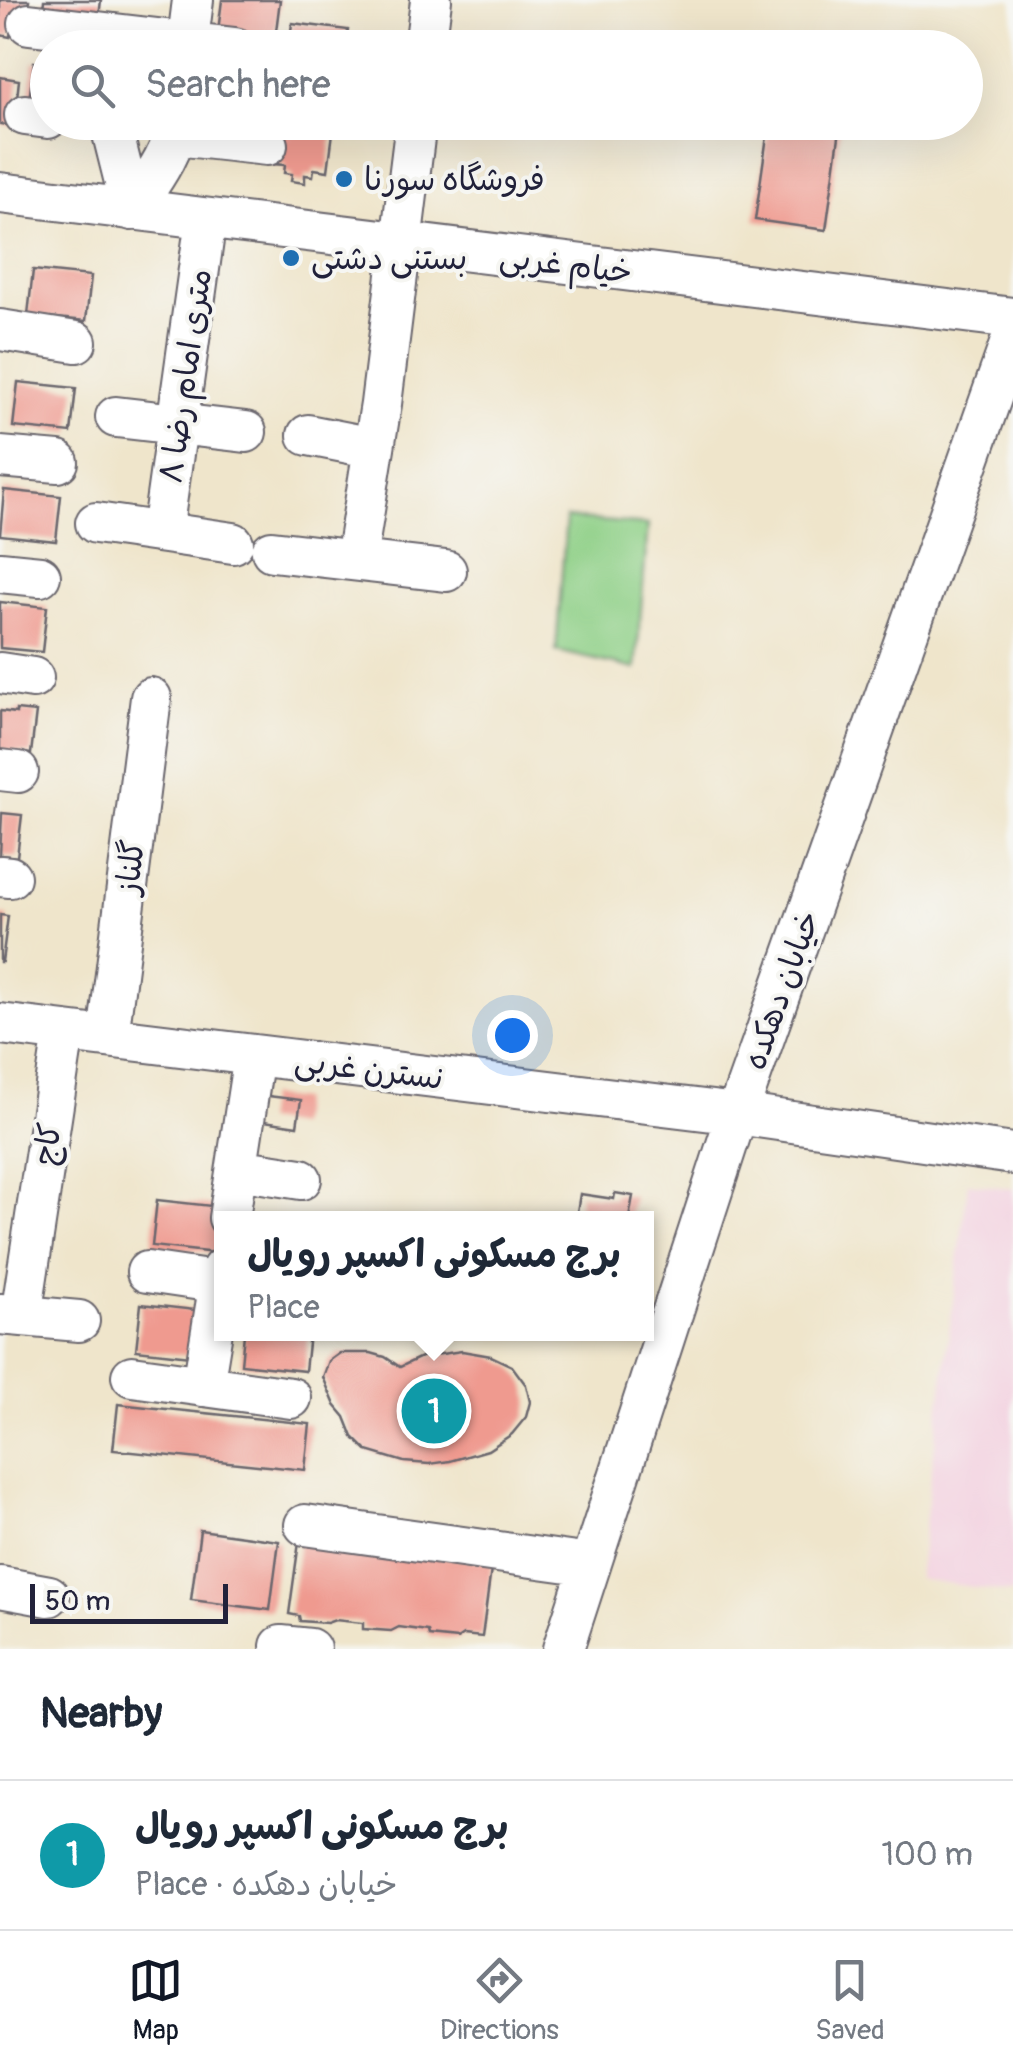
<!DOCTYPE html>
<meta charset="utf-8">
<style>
body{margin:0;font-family:Pangolin,"Playpen Sans Arabic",sans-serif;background:#f2f2f3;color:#1f2937}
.scale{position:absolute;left:30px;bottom:25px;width:198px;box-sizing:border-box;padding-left:10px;border:5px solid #22223b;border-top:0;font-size:28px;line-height:35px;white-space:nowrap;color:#22223b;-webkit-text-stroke:8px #f6f6f2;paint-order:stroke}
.you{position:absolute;left:512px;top:1035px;width:35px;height:35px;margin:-25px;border:8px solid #fff;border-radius:50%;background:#1a73e8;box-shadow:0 0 0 15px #1a73e833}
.badge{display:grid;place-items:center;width:65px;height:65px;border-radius:50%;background:#111827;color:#fff;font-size:32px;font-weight:700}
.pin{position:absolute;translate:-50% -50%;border:5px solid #fff;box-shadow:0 2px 10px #0006}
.popup{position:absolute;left:214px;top:1211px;width:440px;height:130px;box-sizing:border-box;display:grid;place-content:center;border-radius:0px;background:#fff;filter:drop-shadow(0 2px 8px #0005);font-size:32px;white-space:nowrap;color:#747a83}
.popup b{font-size:38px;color:#1f2937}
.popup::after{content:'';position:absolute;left:50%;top:100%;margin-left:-20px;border:20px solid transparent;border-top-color:#fff}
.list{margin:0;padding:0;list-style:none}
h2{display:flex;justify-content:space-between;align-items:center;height:130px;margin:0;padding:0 40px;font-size:42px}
h2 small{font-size:32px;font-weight:400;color:#747a83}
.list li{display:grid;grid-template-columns:65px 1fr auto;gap:30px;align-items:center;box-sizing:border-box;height:150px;padding:0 40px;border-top:2px solid #e0e1e3}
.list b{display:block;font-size:38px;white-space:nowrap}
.list p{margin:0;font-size:32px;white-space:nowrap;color:#747a83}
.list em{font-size:32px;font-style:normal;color:#747a83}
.icon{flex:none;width:55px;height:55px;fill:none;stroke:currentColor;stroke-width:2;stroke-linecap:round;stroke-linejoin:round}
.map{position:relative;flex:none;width:1013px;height:1649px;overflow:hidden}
.search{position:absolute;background:#fff;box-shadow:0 10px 40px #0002;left:30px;right:30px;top:30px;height:110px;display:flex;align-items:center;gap:25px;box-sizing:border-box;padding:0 35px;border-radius:55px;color:#747a83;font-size:38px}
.sheet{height:280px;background:#fff}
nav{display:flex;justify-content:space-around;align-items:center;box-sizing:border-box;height:140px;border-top:2px solid #e0e1e3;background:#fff;font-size:28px;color:#747a83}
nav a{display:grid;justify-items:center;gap:5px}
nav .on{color:#111827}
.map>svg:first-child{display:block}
.built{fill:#f3cfdf}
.green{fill:#90d088;stroke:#597962;stroke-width:2.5}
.building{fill:#ef9a8f}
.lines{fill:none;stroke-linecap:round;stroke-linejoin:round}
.minor-casing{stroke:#6a666d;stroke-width:44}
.minor{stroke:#fff;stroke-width:40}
.poi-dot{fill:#1f6fb2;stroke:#f6f6f2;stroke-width:4}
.labels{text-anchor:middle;stroke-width:8;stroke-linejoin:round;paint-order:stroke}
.poi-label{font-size:32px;fill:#22223b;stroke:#f6f6f2;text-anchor:start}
.street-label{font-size:32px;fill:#22223b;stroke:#f6f6f2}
</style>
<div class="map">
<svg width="1013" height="1649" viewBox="0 0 1013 1649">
<rect width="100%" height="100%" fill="#f6f6f2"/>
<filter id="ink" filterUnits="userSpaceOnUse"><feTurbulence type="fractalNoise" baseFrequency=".01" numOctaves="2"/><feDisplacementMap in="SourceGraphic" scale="20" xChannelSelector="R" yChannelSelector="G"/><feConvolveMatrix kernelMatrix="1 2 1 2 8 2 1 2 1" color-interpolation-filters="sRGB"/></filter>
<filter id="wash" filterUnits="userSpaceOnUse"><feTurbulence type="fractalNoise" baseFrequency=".0048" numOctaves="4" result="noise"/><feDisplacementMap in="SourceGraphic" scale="40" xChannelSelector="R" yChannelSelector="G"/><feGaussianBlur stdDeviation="2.25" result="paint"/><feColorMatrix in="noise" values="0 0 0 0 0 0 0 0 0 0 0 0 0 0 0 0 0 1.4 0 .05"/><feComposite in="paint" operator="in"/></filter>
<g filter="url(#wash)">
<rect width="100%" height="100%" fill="#efe5cb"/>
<path class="built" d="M968,1183L1013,1189V1593L918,1579Z"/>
<path class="green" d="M566,518L648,525L636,669L556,651Z"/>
<g id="blocks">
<path class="building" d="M0,0H29L25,32L11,30L10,37L0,35Z
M44,0H101L99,17L43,10Z
M222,0H280L275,39L218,31Z
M292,23L348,30L346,48H289Z
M34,62L48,64V111L28,109Z
M0,77L19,80L14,126L0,124Z
M277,122L334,125L328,171L314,169L313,176L305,175V183L291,181L292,174L284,173L285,165L272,164Z
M769,122H841L826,230L755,220Z
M33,270L91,276L86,321L28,315Z
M18,382L76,388L71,433L13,427Z
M4,490L61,496L56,541L0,535Z
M0,602L47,607L42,652L0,648Z
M16,710L36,712L31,754L0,750V711L16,713Z
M2,813L22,815L17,857L0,855Z
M0,915L8,916L2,962H0Z
M268,1096L301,1100L297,1126L264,1121Z
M615,1193L633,1196L629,1218H576L580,1194L614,1199Z
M157,1200L221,1207L216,1253L152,1246Z
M141,1304L205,1311L200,1357L136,1350Z
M244,1334H309L305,1371L241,1364Z
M462,1351L491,1356L512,1366L526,1385L530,1402L526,1417L512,1434L488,1450L450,1461L429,1464L404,1462L367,1451L353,1437L345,1417L335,1405L323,1377L329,1361L340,1353H371L385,1357L400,1367L421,1357Z
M118,1404L310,1424L305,1470L113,1450Z
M200,1530L279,1541L270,1610L191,1600Z
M299,1542L492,1562L482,1637L463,1635L457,1639L429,1636L428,1631L399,1627L391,1631L363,1629V1623L335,1620L327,1623L300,1621L299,1616L289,1614Z"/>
</g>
</g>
<g filter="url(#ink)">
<use href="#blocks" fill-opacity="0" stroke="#6a666d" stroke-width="2.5"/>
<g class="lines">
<defs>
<path id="minor" d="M29,24L235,48
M187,48L193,0
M425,48L431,0
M25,115L48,118
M110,122L132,210
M176,135L267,145
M0,193L1013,318
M132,210C149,184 173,154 177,122
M0,330L76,342
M116,417L246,432
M308,435L374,448
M0,457L58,462
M96,523L233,543
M162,532L206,219
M272,551L446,571
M356,560L381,404L416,122
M0,572L40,576
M0,673L33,678
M0,770L18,772
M0,876L10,877
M0,1024L737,1114L1013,1154
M108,1037L151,698
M237,1169L301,1179
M229,1218L254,1055
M147,1272L222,1283
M0,1314L79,1321
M21,1316L64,1032
M132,1376L291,1398
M203,1386L222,1269
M305,1525L590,1565
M0,1587L49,1596
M281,1646L310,1649
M563,1649L737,1114L1013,336"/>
</defs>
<use href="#minor" class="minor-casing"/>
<use href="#minor" class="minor"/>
</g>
</g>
<g class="poi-dot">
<circle cx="344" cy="179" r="10"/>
<circle cx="291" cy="258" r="10"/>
</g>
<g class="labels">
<g class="poi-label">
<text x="364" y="190">فروشگاه سورنا</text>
<text x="311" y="269">بستنی دشتی</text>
</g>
<g class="street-label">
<text transform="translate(566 264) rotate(7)" y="11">خیام غربی</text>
<text transform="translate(185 376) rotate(-82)" y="11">۸ متری امام رضا</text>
<text transform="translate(130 867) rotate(-83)" y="11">گلناز</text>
<text transform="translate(781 990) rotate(-70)" y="11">خیابان دهکده</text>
<text transform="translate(369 1069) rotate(7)" y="11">نسترن غربی</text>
<text transform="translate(47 1144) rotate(-81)" y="11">کاج</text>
</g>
</g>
</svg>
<div class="scale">50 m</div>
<div class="you"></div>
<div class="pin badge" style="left:434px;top:1411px;background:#0f9aa8">1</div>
<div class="popup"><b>برج مسکونی اکسپر رویال</b>Place</div>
<div class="search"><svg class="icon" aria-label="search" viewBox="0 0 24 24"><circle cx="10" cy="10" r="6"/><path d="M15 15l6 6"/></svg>Search here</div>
</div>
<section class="sheet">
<h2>Nearby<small></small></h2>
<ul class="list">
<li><span class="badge" style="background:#0f9aa8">1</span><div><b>برج مسکونی اکسپر رویال</b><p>Place · خیابان دهکده</p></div><em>100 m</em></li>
</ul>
</section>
<nav>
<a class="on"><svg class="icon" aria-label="map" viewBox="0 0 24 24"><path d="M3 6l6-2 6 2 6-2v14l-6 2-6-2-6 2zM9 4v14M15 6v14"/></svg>Map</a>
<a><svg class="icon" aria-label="directions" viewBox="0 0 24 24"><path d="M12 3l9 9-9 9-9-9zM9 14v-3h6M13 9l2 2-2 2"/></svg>Directions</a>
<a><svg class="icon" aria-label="saved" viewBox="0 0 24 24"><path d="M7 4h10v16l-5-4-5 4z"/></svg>Saved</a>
</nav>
